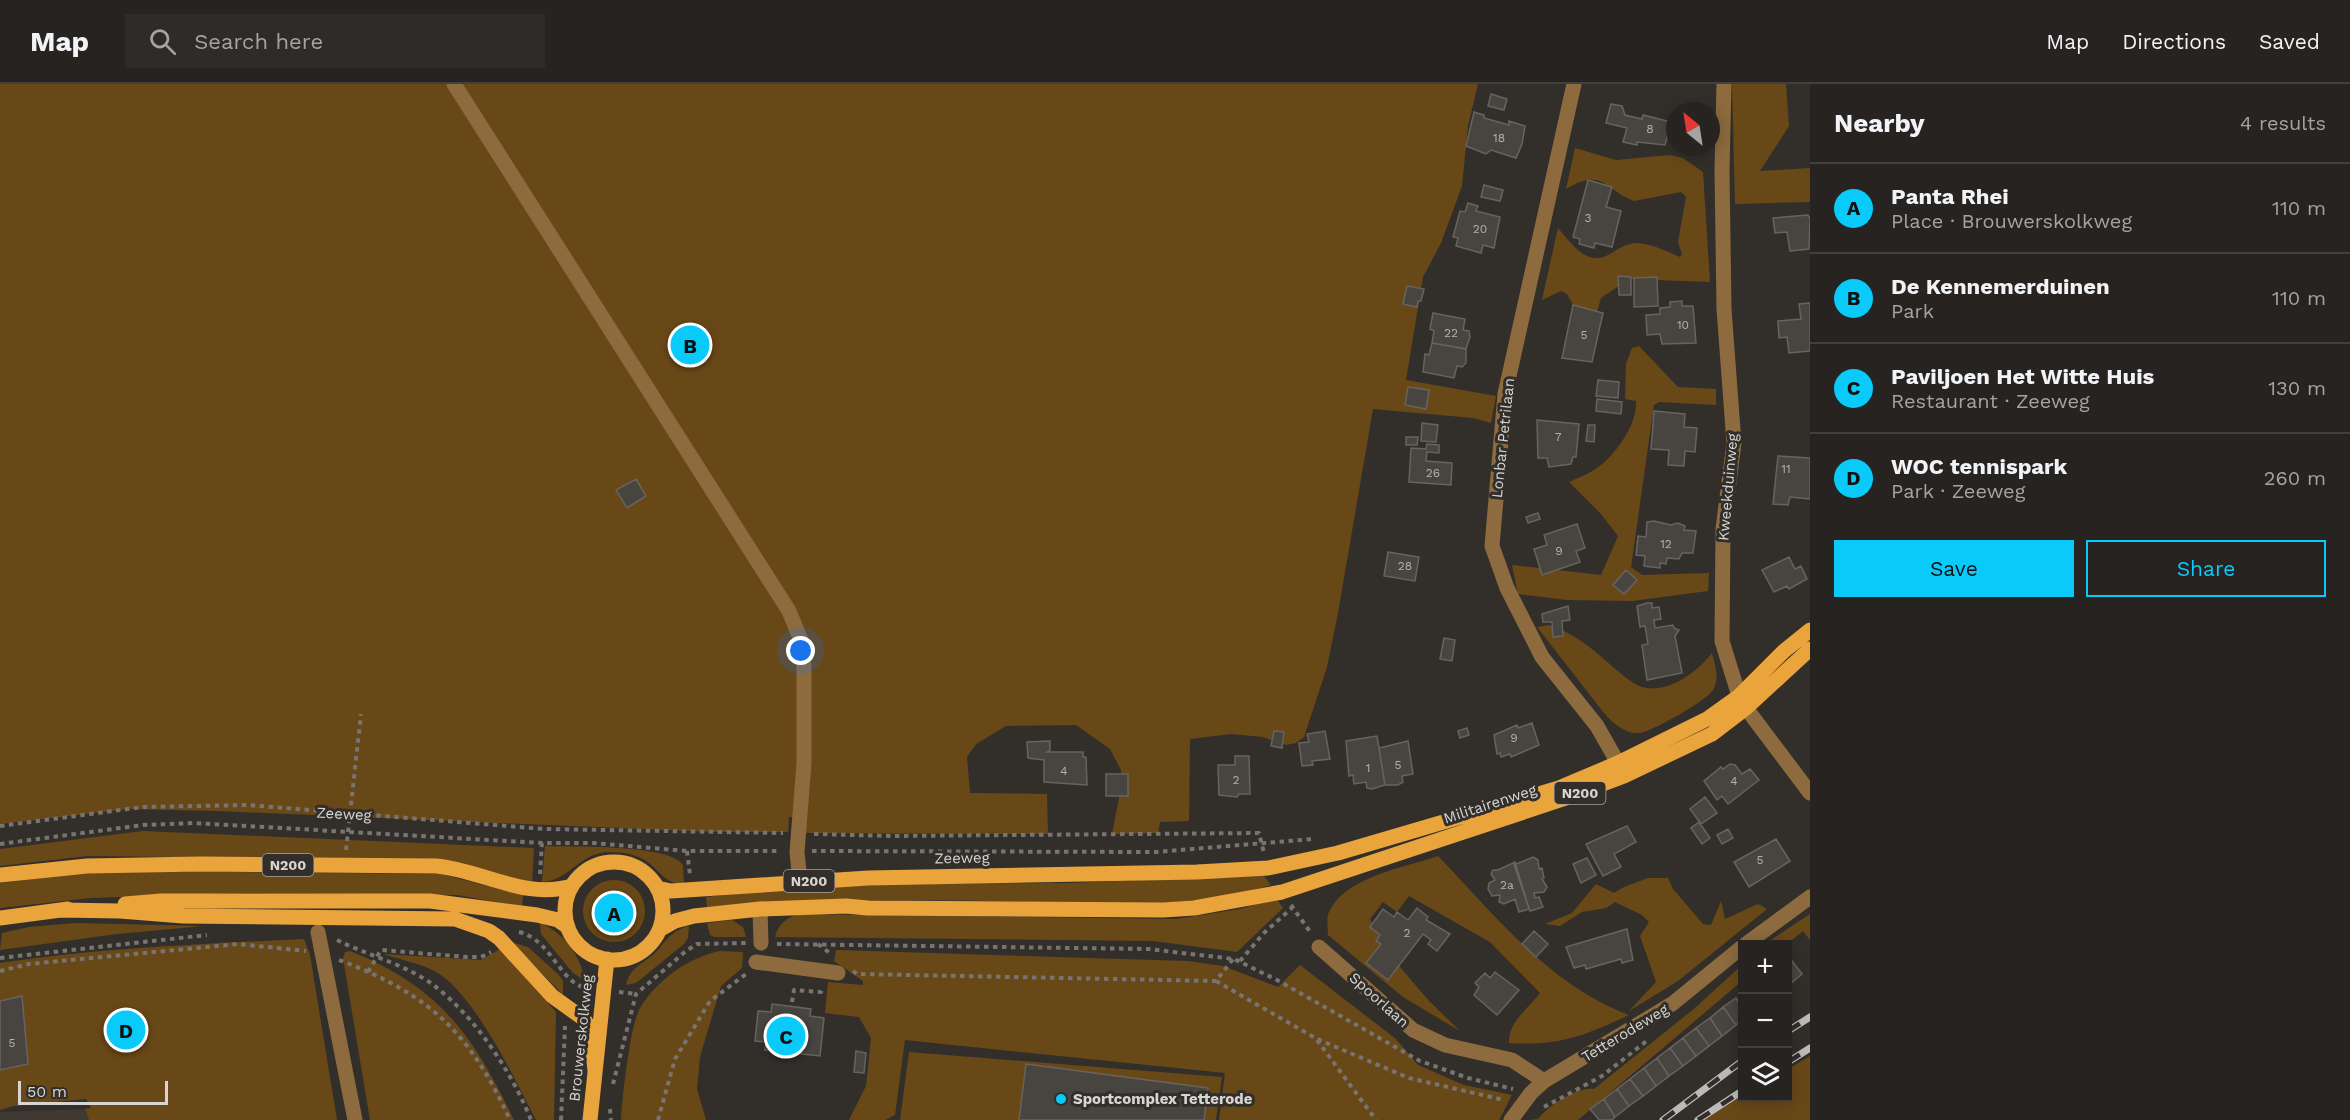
<!DOCTYPE html>
<meta charset="utf-8">
<style>
body{margin:0;font-family:"Work Sans",sans-serif;background:#2e2b29;color:#f1f3f6}
.controls{position:absolute;right:18px;bottom:18px;display:grid;overflow:hidden;border-radius:0px;box-shadow:0 3px 15px #0003}
.controls button{width:54px;height:54px;display:grid;place-items:center;padding:0;border:0;border-bottom:2px solid #42403e;background:#262320;color:#f1f3f6;font:30px sans-serif}
.compass{position:absolute;left:1666px;top:18px;width:54px;height:54px;border-radius:50%;background:#262320;box-shadow:0 3px 15px #0003;rotate:330deg}
.scale{position:absolute;left:18px;bottom:15px;width:150px;box-sizing:border-box;padding-left:6px;border:3px solid #d7d5d3;border-top:0;font-size:16px;line-height:21px;white-space:nowrap;color:#d7d5d3;-webkit-text-stroke:4px #322f2b;paint-order:stroke}
.you{position:absolute;left:801px;top:567px;width:21px;height:21px;margin:-15px;border:4px solid #fff;border-radius:50%;background:#1a73e8;box-shadow:0 0 0 9px #1a73e833}
.badge{display:grid;place-items:center;width:39px;height:39px;border-radius:50%;background:#0acafa;color:#111;font-size:20px;font-weight:700}
.pin{position:absolute;translate:-50% -50%;border:3px solid #fff;box-shadow:0 2px 6px #0006}
.list{margin:0;padding:0;list-style:none}
h2{display:flex;justify-content:space-between;align-items:center;height:78px;margin:0;padding:0 24px;font-size:26px}
h2 small{font-size:20px;font-weight:400;color:#a4a4a5}
.list li{display:grid;grid-template-columns:39px 1fr auto;gap:18px;align-items:center;box-sizing:border-box;height:90px;padding:0 24px;border-top:2px solid #42403e}
.list b{display:block;font-size:22px;white-space:nowrap}
.list p{margin:0;font-size:20px;white-space:nowrap;color:#a4a4a5}
.list em{font-size:20px;font-style:normal;color:#a4a4a5}
.actions{display:flex;gap:12px;padding:18px 24px}
.actions a{flex:1;padding:14px 0;border:2px solid #0acafa;border-radius:0px;text-align:center;font-size:21px;color:#0acafa}
.actions .main{background:#0acafa;color:#111}
.icon{flex:none;width:33px;height:33px;fill:none;stroke:currentColor;stroke-width:2;stroke-linecap:round;stroke-linejoin:round}
.map{position:relative;flex:none;width:1810px;height:1036px;overflow:hidden}
header{display:flex;align-items:center;gap:36px;box-sizing:border-box;height:84px;padding:0 30px;background:#262320;border-bottom:2px solid #42403e}
header strong{font-size:28px}
nav{display:flex;gap:33px;margin-inline-start:auto;font-size:21px}
.search{width:420px;height:54px;background:#2e2b29;display:flex;align-items:center;gap:15px;box-sizing:border-box;padding:0 21px;border-radius:0px;color:#a4a4a5;font-size:22px}
main{display:flex}
aside{flex:1;background:#262320}
.map>svg:first-child{display:block}
.built{fill:#403931}
.green{fill:#694818}
.building{fill:#484541;stroke:#676360;stroke-width:1.5}
.lines{fill:none;stroke-linecap:round;stroke-linejoin:round}
.path{stroke:#777471;stroke-width:4;stroke-dasharray:4.5 4.5;stroke-linecap:butt}
.minor{stroke:#8d6b3e;stroke-width:15}
.major{stroke:#eaa43c;stroke-width:15}
.rail-casing{stroke:#bdbbb9;stroke-width:7}
.rail{stroke:#322f2b;stroke-width:4.5;stroke-dasharray:14;stroke-linecap:butt}
.poi-dot{fill:#0acafa;stroke:#322f2b;stroke-width:2}
.labels{text-anchor:middle;stroke-width:6;stroke-linejoin:round;paint-order:stroke}
.number-label{font-size:12px;fill:#b3b1ae}
.shield{fill:#322f2b;stroke:#a6a3a1;stroke-width:1.5}
.shield-label{font-size:14px;font-weight:bold;fill:#d7d5d3}
.street-label{font-size:15px;fill:#d7d5d3;stroke:#322f2b}
.poi-label{font-size:15px;font-weight:bold;fill:#d7d5d3;stroke:#322f2b;text-anchor:start}
</style>
<header>
<strong>Map</strong>
<div class="search"><svg class="icon" aria-label="search" viewBox="0 0 24 24"><circle cx="10" cy="10" r="6"/><path d="M15 15l6 6"/></svg>Search here</div>
<nav><a>Map</a><a>Directions</a><a>Saved</a></nav>
</header>
<main>
<div class="map">
<svg width="1810" height="1036" viewBox="0 0 1810 1036">
<rect width="100%" height="100%" fill="#322f2b"/>
<path class="built" d="M85,1025L89,1036H0V1028Z"/>
<path class="green" d="M0,0H1478L1468,42L1462,102L1441,159L1423,193L1406,296L1496,312L1491,339L1473,334L1373,325L1338,529L1327,583L1304,653L1296,659L1286,661L1263,653L1231,650L1190,655L1189,737L1160,738L1158,749L1112,750L1120,709L1121,686L1110,665L1076,641L1006,642L976,660L967,673L970,709L1047,710L1048,750L804,749V734L789,733L788,748H713L217,727L129,725L0,740Z
M1732,0H1786L1789,42L1760,87L1810,84V118L1735,120Z
M1575,64L1616,76L1670,71L1683,74L1703,88L1710,198L1629,195L1601,214L1597,228L1575,224L1567,210L1561,207L1542,216L1558,144C1571,159 1587,184 1610,170C1618,165 1626,160 1635,159C1650,159 1666,167 1680,173L1682,170L1678,158L1686,113L1681,108L1634,117C1604,106 1604,83 1566,105Z
M1639,262L1678,303L1716,305V321L1659,318L1654,321L1631,483L1642,491L1709,489L1708,507L1632,517L1567,516L1518,510L1512,481L1601,491L1618,452L1601,430L1569,398C1577,394 1586,391 1594,386C1614,374 1638,340 1636,317L1625,315L1626,280L1632,264Z
M1549,541C1589,555 1601,576 1632,598C1659,617 1696,590 1712,569C1715,581 1720,594 1713,606C1706,617 1653,647 1640,649C1626,651 1612,638 1604,629L1537,543Z
M143,747L534,764L532,798L514,796L434,776L87,772L0,782V765Z
M545,762C571,763 670,760 683,781L684,800C665,801 659,785 645,776C636,771 624,768 613,768C580,766 570,797 542,798Z
M1438,772C1496,832 1549,901 1629,931C1584,952 1560,962 1509,959C1508,938 1529,924 1540,909L1490,858L1409,812L1397,828L1383,818L1370,835L1388,869L1429,917L1460,947L1403,913L1328,851C1328,844 1326,834 1329,828C1346,792 1404,784 1438,772Z
M131,787L441,790L523,811L522,823L457,811L243,809L91,814L0,824V799L88,788Z
M1263,791L1271,801C1181,829 1082,818 990,817C895,815 801,818 707,823L706,813L793,804L903,800L1069,799Z
M1648,794H1668L1673,805L1703,840L1711,841L1721,817L1725,835L1758,820L1767,825L1678,897L1629,927L1656,898L1640,852L1649,838L1642,831L1615,818L1606,824L1582,828L1560,842L1545,840L1572,829L1596,800L1614,809L1624,803Z
M583 827a31 31 0 1 1 62 0a31 31 0 1 1-62 0Z
M1276,814L1283,824L1237,868L1153,857L775,853C779,838 789,832 802,830L1176,835L1240,825Z
M1810,830V856L1803,847L1787,860H1765Z
M732,836L743,843L746,853H714L710,851L707,839Z
M76,839L204,842L117,850L0,866L2,849L29,843Z
M540,839C561,846 583,874 584,896L573,889L541,850Z
M689,842L688,854L684,860L636,899L626,901C630,883 643,880 655,869C666,857 672,846 689,842Z
M304,855L310,871L337,1036H89L85,1025L91,1024L86,1015L14,1022L0,1026V879C101,864 202,860 304,855Z
M511,858L528,863L559,891L563,897V911Z
M500,865L556,928L554,1036H536C516,997 474,909 436,888C421,879 400,876 384,870L481,876Z
M836,866L1188,877L1223,882L1278,903L1300,881L1396,955L1418,981L1464,1001L1512,1011L1499,1036H1219L1225,989L905,956L895,1031L885,1036H849L866,1002L871,954L859,933L825,929L828,898L863,901V897L834,877Z
M350,867C440,903 473,951 514,1036H370L343,874L345,868Z
M720,867L743,868L742,884L721,902L700,973L697,1005L706,1036H621C622,1014 630,944 639,926C655,897 689,873 720,867Z
M1742,881V897L1578,1036H1530L1538,1035C1550,1021 1575,1003 1594,1005L1695,924Z
M909,968L1222,993L1216,1036H900Z
M1810,972V1036H1704L1742,1011V1014H1788V985Z"/>
<path class="building" d="M1491,10L1507,15L1504,26L1488,22Z
M1611,20L1622,22L1625,31L1642,35L1643,31L1671,38L1665,61L1637,58V61L1623,58L1627,44L1606,39Z
M1474,28L1484,31V34L1509,41V37L1525,42L1522,60L1516,74L1491,66L1486,70L1466,62Z
M1588,96L1612,103L1606,123L1621,127L1612,163L1595,159L1594,164L1579,160L1580,155L1573,153Z
M1484,101L1503,106L1500,117L1481,113Z
M1468,119L1478,122L1476,127L1500,133L1494,164L1483,161L1481,169L1456,162L1458,154L1453,153L1460,127L1465,128Z
M1808,131L1810,135L1809,165L1790,167L1787,148L1775,149L1773,134Z
M1618,192L1631,193V211H1619Z
M1657,193L1658,222L1634,223V194Z
M1407,202L1424,205L1421,217H1418L1417,223L1403,220Z
M1682,217V222H1693L1696,259L1662,260L1660,250L1647,251L1646,231L1660,230V224L1670,223V218Z
M1810,219V267L1789,269L1787,253L1779,254L1778,237L1801,235L1799,220Z
M1573,221L1603,229L1592,278L1562,274Z
M1433,229L1465,235L1463,246L1469,247L1470,253L1466,265L1432,259L1434,247L1430,245Z
M1432,259L1466,265V279L1462,283L1457,282L1454,294L1423,288L1425,270L1429,271Z
M1598,296L1619,298L1618,314L1596,312Z
M1408,303L1429,306L1426,325L1405,321Z
M1597,315L1622,318L1621,330L1596,327Z
M1654,327L1685,330L1684,343L1697,344L1695,368L1685,367L1684,382L1668,381L1669,366L1651,365Z
M1537,336L1579,340L1576,373H1573L1571,380L1549,383L1547,374H1538Z
M1422,339L1438,341L1436,358L1421,357Z
M1588,341H1595L1594,358L1586,357Z
M1406,353H1418L1417,361H1406Z
M1427,360L1439,361V369L1427,368L1426,377L1452,379L1451,401L1409,398L1411,364L1426,365Z
M1778,372L1810,374V415L1790,413L1788,421L1773,420Z
M636,395L646,412L627,424L616,406Z
M1538,429L1540,435L1528,439L1526,433Z
M1654,437L1671,441L1678,439L1685,442L1684,446L1696,447L1693,469H1682L1679,475L1667,474L1666,480L1660,479V484L1644,482L1645,472L1636,471L1638,452L1646,453L1647,438Z
M1577,440L1585,464L1576,467L1580,478L1542,491L1534,465L1547,461L1544,451Z
M1388,468L1419,473L1415,497L1384,492Z
M1789,473L1795,485L1801,482L1807,495L1789,505L1787,502L1774,508L1762,486Z
M1626,486L1637,496L1624,510L1613,501Z
M1647,519H1652V524L1659,523L1661,535L1654,536L1655,544L1673,541L1674,544L1679,546L1675,552L1682,589L1647,596L1642,561L1648,560L1645,542L1640,543L1637,522Z
M1568,522L1570,536L1562,537L1563,552L1553,553L1552,538H1543L1542,530Z
M1444,554L1455,556L1452,577L1440,575Z
M1532,639L1539,661L1511,673L1510,670L1501,673L1500,669L1497,670L1494,651L1517,641L1518,644Z
M1467,644L1469,651L1460,654L1458,647Z
M1274,647L1284,648L1282,664L1271,662Z
M1325,647L1330,675L1312,677L1313,681L1302,682L1299,659L1309,658L1307,650Z
M1377,652L1385,701L1372,705L1367,704L1366,698L1354,700L1353,691L1349,692L1346,657Z
M1050,657V666L1047,668H1083V673H1086L1087,701L1044,698V676L1028,674L1027,658Z
M1408,657L1413,690L1402,692L1403,698L1398,701H1385L1379,664Z
M1235,672H1249L1250,710H1239L1237,713L1219,711L1218,681H1235Z
M1730,680L1735,681L1742,690L1750,685L1759,696L1728,720L1722,712L1717,716L1704,697L1721,683L1723,685Z
M1106,690H1128V712H1106Z
M1705,713L1717,729L1701,740L1690,725Z
M1699,738L1710,754L1702,760L1691,744Z
M1627,742L1636,758L1614,770L1621,783L1603,792L1586,760Z
M1728,745L1733,754L1722,760L1717,751Z
M1776,755L1790,777L1749,803L1734,778Z
M1533,773L1538,776L1539,785L1542,784L1544,794L1542,795L1547,803L1544,808L1534,809L1535,814L1539,813L1543,823L1530,827L1514,781Z
M1587,774L1596,791L1581,799L1573,780Z
M1515,778L1529,825L1519,828L1515,815L1504,820L1499,818L1500,811L1492,812L1488,805L1489,799L1495,796L1491,790L1493,786H1498Z
M1417,824L1428,833L1426,836L1450,850L1437,867L1428,860L1431,856L1423,850L1388,896L1366,879L1381,860L1376,857L1380,851L1370,843L1383,825L1394,833L1397,828L1408,836Z
M1627,845L1633,876L1622,879L1621,875L1586,885L1585,881L1574,884L1566,863Z
M1534,847L1548,860L1536,873L1522,860Z
M1789,873L1802,890L1789,901L1788,874Z
M1495,888L1519,906L1497,931L1474,911L1479,903L1475,899L1485,889L1490,894Z
M22,912L28,980L0,986V917Z
M1736,914L1742,923V936L1736,941L1723,923Z
M772,920L811,925L810,932L824,934L820,972L765,966L766,958L755,957L758,927L771,928Z
M1723,923L1736,941L1722,952L1710,934Z
M1710,934L1722,952L1709,962L1696,944Z
M1696,944L1709,962L1696,972L1683,954Z
M1683,954L1696,972L1683,982L1670,964Z
M1670,964L1683,982L1669,992L1657,974Z
M856,967L866,969L864,989L854,988Z
M1657,974L1669,992L1656,1002L1644,984Z
M1026,980L1208,1004L1204,1036H1019Z
M1644,984L1656,1002L1643,1012L1630,995Z
M1630,995L1643,1012L1629,1022L1617,1005Z
M1617,1005L1629,1022L1615,1033L1604,1015Z
M1604,1015L1615,1033L1612,1036H1599L1590,1025Z"/>
<g class="lines">
<path class="path" d="M0,742L143,723L248,721L544,745L783,749
M814,750L892,752L1259,749L1264,769
M0,760L143,741L194,739L542,759H593L687,767H780
M346,766L361,630
M687,767L690,791
M812,767L1156,768L1313,755
M540,790L542,759
M1291,821L1311,849
M519,848C552,856 560,900 587,904
M337,856C367,871 404,880 432,900C474,931 512,988 531,1036
M777,860L1148,865L1234,875L1277,896L1420,977L1468,994L1513,1005
M818,860L831,870
M0,874L207,851
M339,876C430,910 470,949 510,1036
M1240,877L1264,849L1292,824
M0,887L29,880L238,860L306,867
M853,887L857,890L1216,897L1233,875
M368,888L381,866L467,873H481L491,868
M1216,897L1317,955L1409,994L1504,1016
M619,908L636,910
M792,918L794,906L821,908L822,903
M1317,956L1376,1036
M613,1000L636,910L686,867L697,860L746,859
M1544,1023L1602,992L1648,956
M610,1025L611,1036
M561,1036L565,942
M658,1036L675,975L710,917L746,890"/>
<path class="minor" d="M454,0L789,527L803,561L804,587V679L797,768L800,797
M1574,0L1505,310L1492,462L1507,504L1542,573L1597,642L1618,679
M1724,0L1722,86L1724,225L1734,359L1723,445L1722,557L1739,612L1746,624L1810,709
M760,825L761,859
M318,848L355,1036
M1746,860L1810,813
M1319,863L1413,946L1445,961L1512,976L1544,997
M756,878L838,889
M1511,1036L1531,1009L1544,997L1672,920L1742,863"/>
<path class="major" d="M565 827a49 49 0 1 1 98 0a49 49 0 1 1-98 0Z
M0,791L87,782L200,780L436,782C482,786 524,816 572,802
M657,804L671,807L868,794L1197,788L1268,784L1338,769L1559,704L1618,679L1707,635L1739,612L1784,567L1810,546
M125,820L161,817H430L537,831L558,836L568,843
M61,826L120,827L183,832L455,835L489,847L499,854L552,912L584,935L591,947L595,987
M0,834L68,825
M659,846L675,837L694,832L760,825L846,822L868,824L1163,826L1194,824L1282,808L1563,715L1624,692L1712,650L1746,624L1810,565
M590,1036L607,875"/>
<defs>
<path id="rail" d="M1788,947L1810,933
M1788,978L1810,964
M1663,1036L1742,977
M1698,1036L1742,1007"/>
</defs>
<use href="#rail" class="rail-casing"/>
<use href="#rail" class="rail"/>
</g>
<circle class="poi-dot" cx="1061" cy="1015" r="6"/>
<g class="labels">
<g class="number-label">
<text x="1650" y="49">8</text>
<text x="1499" y="58">18</text>
<text x="1588" y="138">3</text>
<text x="1480" y="149">20</text>
<text x="1683" y="245">10</text>
<text x="1451" y="253">22</text>
<text x="1584" y="255">5</text>
<text x="1558" y="357">7</text>
<text x="1786" y="389">11</text>
<text x="1433" y="393">26</text>
<text x="1666" y="464">12</text>
<text x="1559" y="471">9</text>
<text x="1405" y="486">28</text>
<text x="1514" y="658">9</text>
<text x="1398" y="685">5</text>
<text x="1368" y="688">1</text>
<text x="1064" y="691">4</text>
<text x="1236" y="700">2</text>
<text x="1734" y="701">4</text>
<text x="1760" y="780">5</text>
<text x="1507" y="805">2a</text>
<text x="1407" y="853">2</text>
<text x="12" y="963">5</text>
</g>
<g class="shield">
<rect x="1554.5" y="698" width="51" height="22" rx="4.5"/>
<rect x="262.5" y="770" width="51" height="22" rx="4.5"/>
<rect x="783.5" y="786" width="51" height="22" rx="4.5"/>
</g>
<g class="shield-label">
<text x="1580" y="714">N200</text>
<text x="288" y="786">N200</text>
<text x="809" y="802">N200</text>
</g>
<g class="street-label">
<text transform="translate(1503 354) rotate(-84)" y="5">Lonbar Petrilaan</text>
<text transform="translate(1728 403) rotate(-85)" y="5">Kweekduinweg</text>
<text transform="translate(1490 720) rotate(-18)" y="5">Militairenweg</text>
<text transform="translate(344 730) rotate(3)" y="5">Zeeweg</text>
<text transform="translate(962 774) rotate(-1)" y="5">Zeeweg</text>
<text transform="translate(1379 916) rotate(42)" y="5">Spoorlaan</text>
<text transform="translate(1625 949) rotate(-31)" y="5">Tetterodeweg</text>
<text transform="translate(581 954) rotate(-84)" y="5">Brouwerskolkweg</text>
</g>
<g class="poi-label">
<text x="1073" y="1020">Sportcomplex Tetterode</text>
</g>
</g>
</svg>
<div class="controls">
<button>+</button>
<button>−</button>
<button><svg class="icon" aria-label="layers" viewBox="0 0 24 24"><path d="M12 4l9 5-9 5-9-5zM3 14l9 5 9-5"/></svg></button>
</div>
<svg class="compass" viewBox="-18 -18 36 36"><path d="M0-13l5 13h-10z" fill="#e53935"/><path d="M0 13l5-13h-10z" fill="#a4a4a5"/></svg>
<div class="scale">50 m</div>
<div class="you"></div>
<div class="pin badge" style="left:614px;top:829px">A</div>
<div class="pin badge" style="left:690px;top:261px">B</div>
<div class="pin badge" style="left:786px;top:952px">C</div>
<div class="pin badge" style="left:126px;top:946px">D</div>
</div>
<aside>
<h2>Nearby<small>4 results</small></h2>
<ul class="list">
<li><span class="badge">A</span><div><b>Panta Rhei</b><p>Place · Brouwerskolkweg</p></div><em>110 m</em></li>
<li><span class="badge">B</span><div><b>De Kennemerduinen</b><p>Park</p></div><em>110 m</em></li>
<li><span class="badge">C</span><div><b>Paviljoen Het Witte Huis</b><p>Restaurant · Zeeweg</p></div><em>130 m</em></li>
<li><span class="badge">D</span><div><b>WOC tennispark</b><p>Park · Zeeweg</p></div><em>260 m</em></li>
</ul>
<div class="actions"><a class="main">Save</a><a>Share</a></div>
</aside>
</main>
